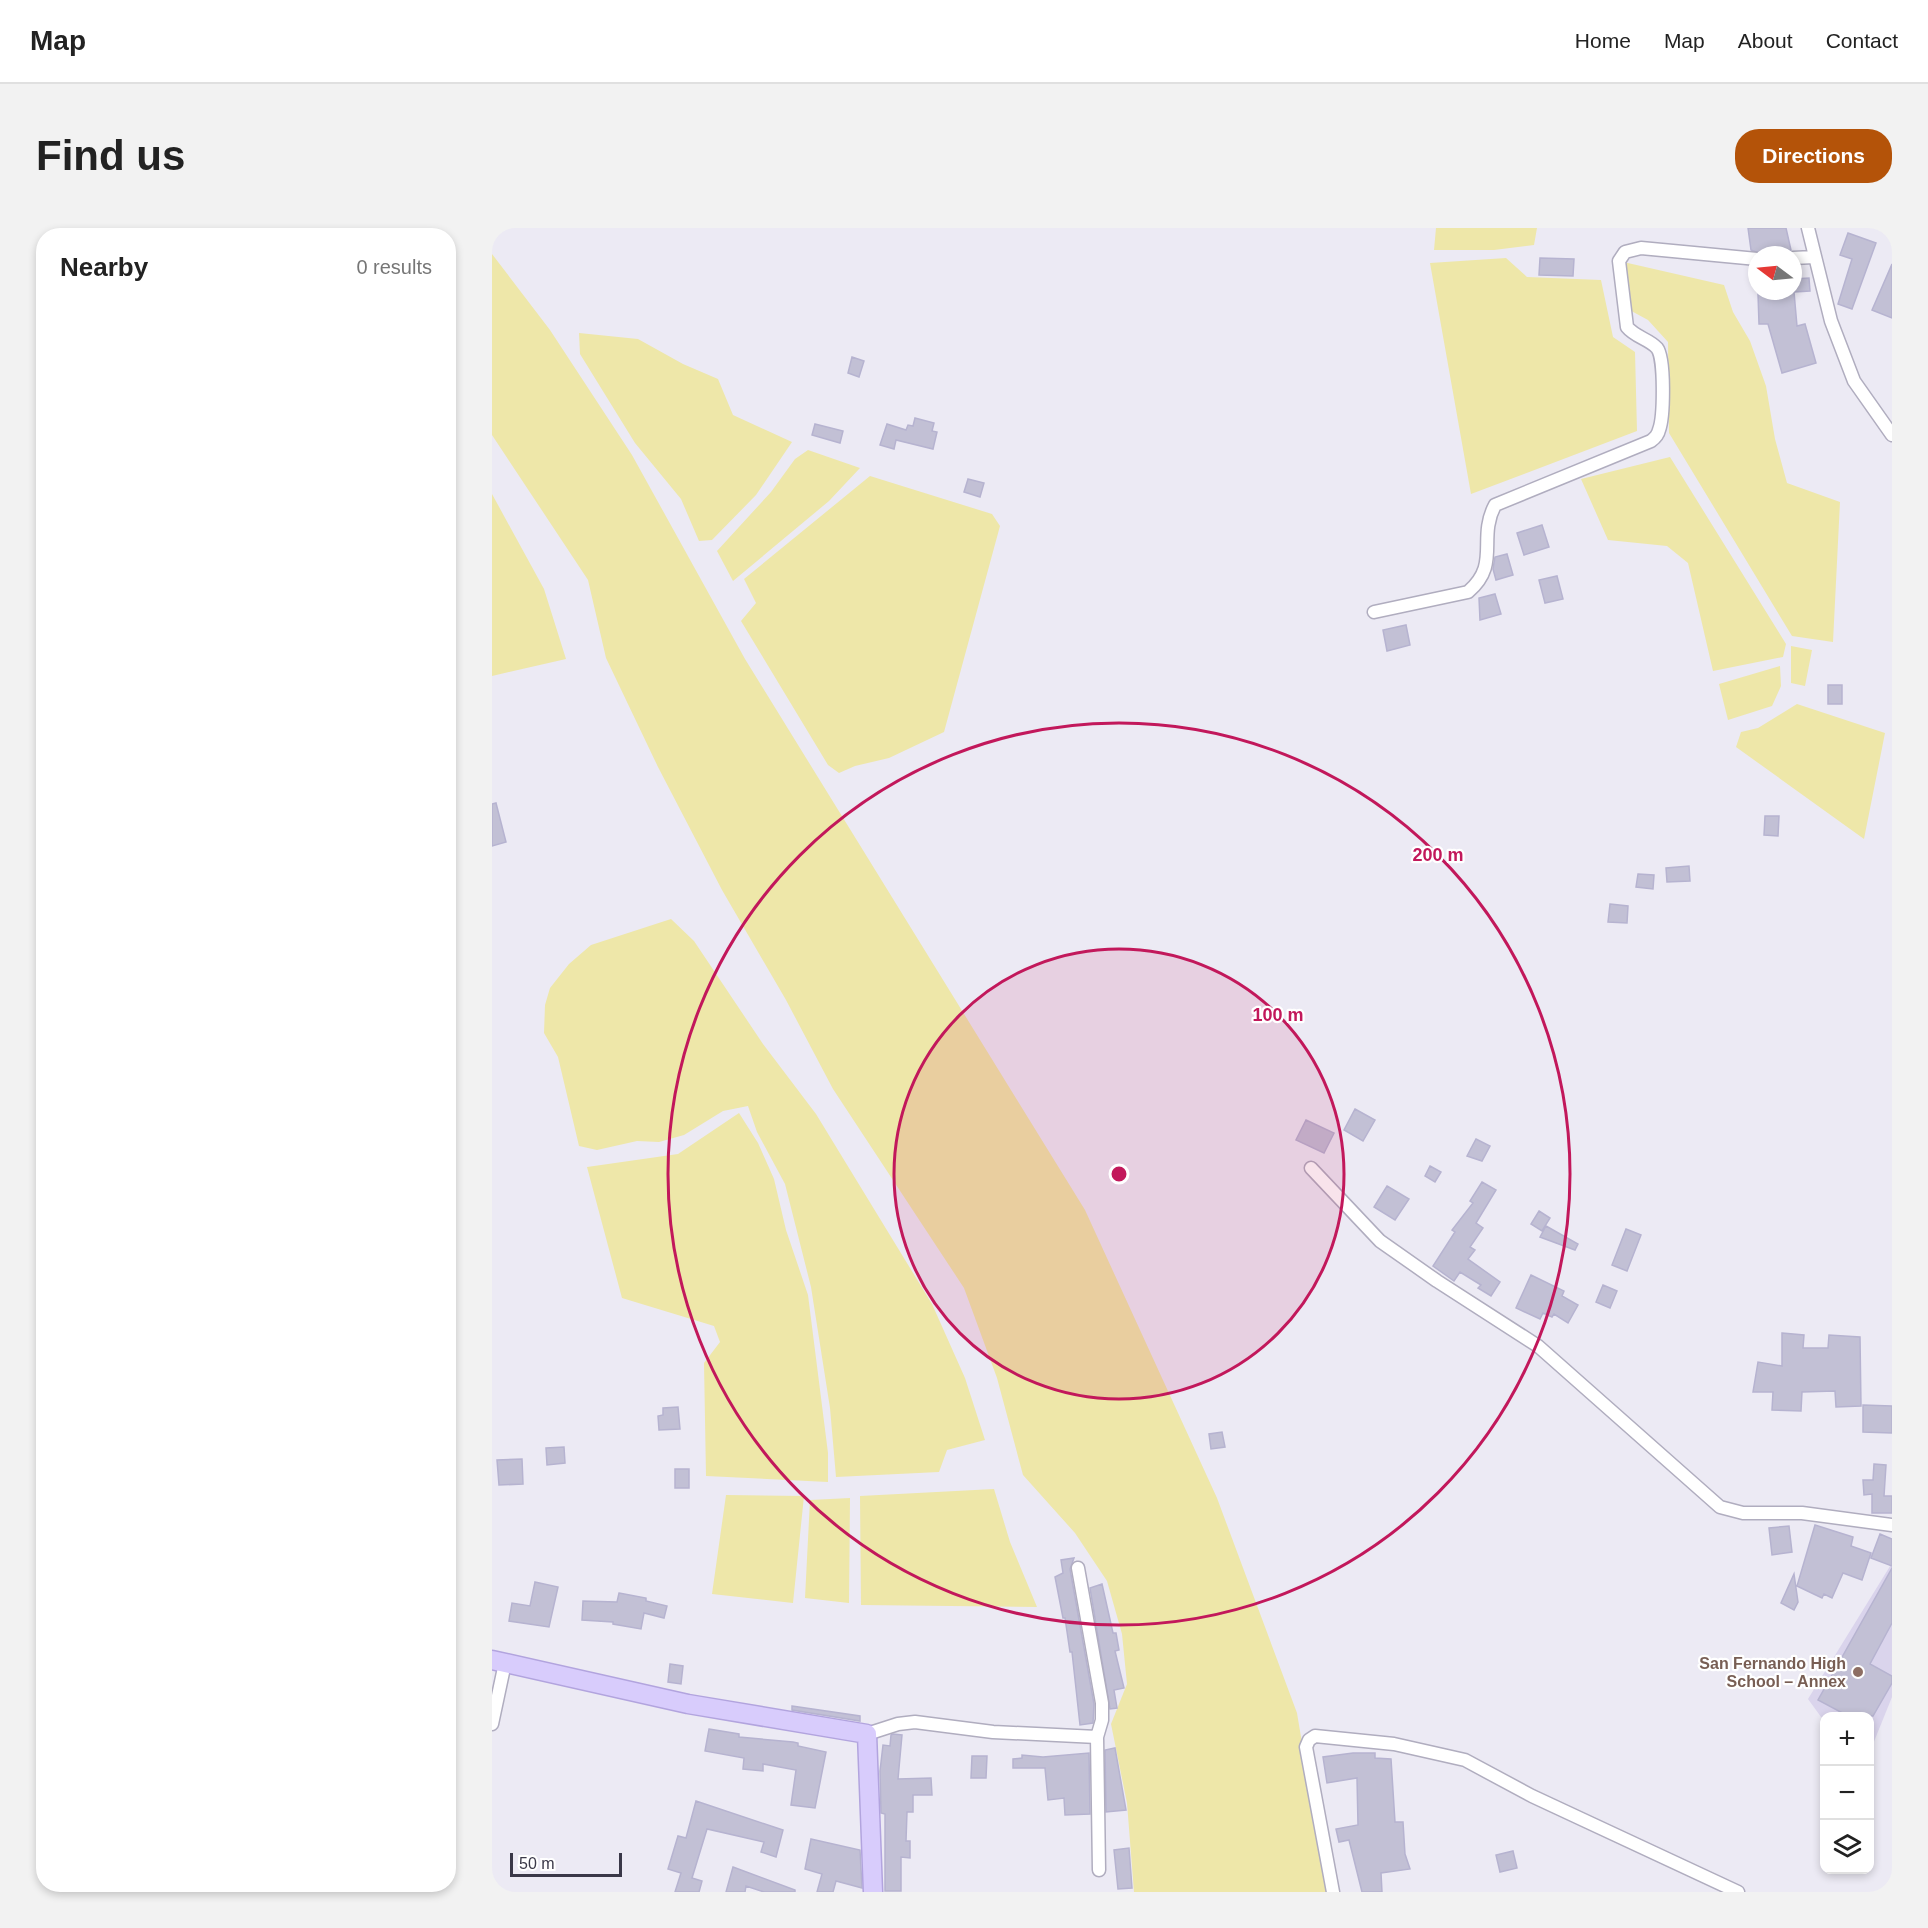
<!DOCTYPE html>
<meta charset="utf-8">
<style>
body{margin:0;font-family:Arial,sans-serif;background:#f2f2f2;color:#222}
.controls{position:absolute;right:18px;bottom:18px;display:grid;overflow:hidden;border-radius:12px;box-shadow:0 3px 9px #0003}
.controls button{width:54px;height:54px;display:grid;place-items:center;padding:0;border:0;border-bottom:2px solid #e0e0e0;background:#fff;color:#222;font:30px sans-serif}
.compass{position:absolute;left:1256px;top:18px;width:54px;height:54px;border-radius:50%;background:#fff;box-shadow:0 3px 9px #0003;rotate:286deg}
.scale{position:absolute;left:18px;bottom:15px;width:112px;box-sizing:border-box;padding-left:6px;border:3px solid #3a3848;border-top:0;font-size:16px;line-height:21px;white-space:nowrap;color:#3a3848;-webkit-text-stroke:4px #fff;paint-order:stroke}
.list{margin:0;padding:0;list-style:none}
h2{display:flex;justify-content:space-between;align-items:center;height:78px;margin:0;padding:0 24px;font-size:26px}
h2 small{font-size:20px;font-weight:400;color:#767676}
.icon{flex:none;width:33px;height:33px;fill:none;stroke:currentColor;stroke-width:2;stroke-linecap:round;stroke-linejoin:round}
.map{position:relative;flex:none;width:1400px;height:1664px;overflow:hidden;border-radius:24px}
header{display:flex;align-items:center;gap:36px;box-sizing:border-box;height:84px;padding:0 30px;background:#fff;border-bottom:2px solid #e0e0e0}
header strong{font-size:28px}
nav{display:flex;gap:33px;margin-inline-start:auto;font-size:21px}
.intro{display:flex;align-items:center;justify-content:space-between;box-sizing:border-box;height:144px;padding:0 36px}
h1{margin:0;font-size:42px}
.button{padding:15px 27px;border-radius:24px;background:#b45309;color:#fff;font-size:21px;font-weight:700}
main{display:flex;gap:36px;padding:0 36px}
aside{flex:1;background:#fff;border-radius:24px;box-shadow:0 3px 9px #0003}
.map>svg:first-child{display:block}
.education{fill:#dad4ec}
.water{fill:#eee7a9}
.building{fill:#c2c0d5;stroke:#b6b3d0;stroke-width:1.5}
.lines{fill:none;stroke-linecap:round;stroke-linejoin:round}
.street-casing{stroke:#b0adbf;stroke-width:15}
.secondary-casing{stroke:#b2a4de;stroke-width:21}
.street{stroke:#fff;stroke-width:12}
.secondary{stroke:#d8ccfc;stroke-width:18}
.ring{fill:none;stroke:#c2185b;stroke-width:3}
.education-dot{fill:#8d6e63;stroke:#fff;stroke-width:2}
.labels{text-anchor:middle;stroke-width:4.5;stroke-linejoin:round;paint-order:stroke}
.education-label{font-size:16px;font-weight:bold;fill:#785e54;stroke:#fff;text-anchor:end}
.centre{fill:#c2185b;stroke:#fff;stroke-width:3}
.ring-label{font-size:18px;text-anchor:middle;font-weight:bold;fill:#c2185b;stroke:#fff;stroke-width:4.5;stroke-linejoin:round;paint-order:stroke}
</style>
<header>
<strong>Map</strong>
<nav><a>Home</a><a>Map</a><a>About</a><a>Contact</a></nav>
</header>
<div class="intro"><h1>Find us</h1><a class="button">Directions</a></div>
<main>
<aside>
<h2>Nearby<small>0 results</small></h2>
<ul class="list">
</ul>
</aside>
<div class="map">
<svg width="1400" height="1664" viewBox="0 0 1400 1664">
<rect width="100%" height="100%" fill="#eceaf4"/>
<path class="education" d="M1400,1335V1469L1379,1521L1378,1488H1332V1493L1316,1471Z"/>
<path class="water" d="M944,0H1045L1042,17L1002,22H942Z
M0,26L58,102L140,227L253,431L593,982L725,1270L805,1485L835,1664H642L635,1575L619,1496L635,1456L630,1406L615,1353L583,1305L531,1247L505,1150L472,1060L341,861L294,772L230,662L166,539L114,430L96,352L0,207Z
M1014,30L1035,49L1109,52L1121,109L1143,124L1145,203L979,266L938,35Z
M1127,33L1232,57L1241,84L1258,113L1274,158L1283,211L1295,255L1348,274L1341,414L1300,408L1177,205L1176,114L1156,92L1132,79Z
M87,105L146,111L191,136L226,151L241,187L300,214L264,267L220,312L207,313L189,271L143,215L88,126Z
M316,222L368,240L337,273L241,353L225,323L279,264L303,231Z
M1178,229L1294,416L1291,429L1221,443L1196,335L1175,318L1116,312L1089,251Z
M378,248L500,286L508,298L452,504L397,530L363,538L347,545L336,537L249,393L264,375L252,351Z
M0,266L52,361L74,431L0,448Z
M1299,418L1320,422L1313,458L1299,455Z
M1288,438L1289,458L1280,478L1236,492L1227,456Z
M1305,476L1393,505L1372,611L1244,519L1249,504L1266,500Z
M179,691L202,713L271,816L324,886L440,1076L473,1150L493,1212L455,1222L447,1244L344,1249L338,1180L319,1059L293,956L265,904L256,878L231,883L192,907L167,914L145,913L105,922L87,918L66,829L52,805L53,777L58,760L77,736L99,717Z
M247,885L266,915L282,951L294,1002L316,1067L336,1225V1254L214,1248L212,1135L228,1114L222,1098L130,1070L95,939L186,926Z
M502,1261L518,1314L545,1379L369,1377L368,1268Z
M234,1267L312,1268L301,1375L220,1366Z
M358,1270L357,1375L313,1370L318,1272Z"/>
<path class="building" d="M1256,0H1294L1299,22L1285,27H1272L1259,22Z
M1356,5L1384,15L1360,81L1346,76L1360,31L1348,27Z
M1048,30L1082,31L1081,48L1047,47Z
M1400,36V90L1380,82Z
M1317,50L1318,63L1302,64L1305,98L1313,96L1324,135L1290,145L1276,96H1267L1266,66L1274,65V63H1301V51Z
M360,129L372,133L367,149L356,145Z
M423,190L442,195L440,203L445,204L441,221L404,212L402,221L388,217L395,196L414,202L416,197L421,198Z
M323,196L351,203L348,215L320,207Z
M476,251L492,255L488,269L472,264Z
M1050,297L1057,319L1032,327L1025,305Z
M1015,326L1021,347L1004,352L1001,341L1003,329Z
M1065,348L1071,371L1053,375L1047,352Z
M1003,366L1009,386L988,392L987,370Z
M914,397L918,417L895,423L891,402Z
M1336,457H1350V476H1336Z
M4,575L14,614L0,618V576Z
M1273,588H1287L1286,608L1272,607Z
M1197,638L1198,653L1175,654L1174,640Z
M1146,646L1162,647L1161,661L1144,659Z
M1118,676L1136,678L1135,695L1116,694Z
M863,881L883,892L871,913L852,902Z
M814,892L842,905L832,925L804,912Z
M984,911L998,918L990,933L975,928Z
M938,938L949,944L943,954L933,948Z
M990,954L1004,962L984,995L991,1000L978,1019L983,1022L976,1031L1008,1054L999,1068L986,1060L989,1057L968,1044L962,1053L941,1038L963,1004L960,1002L981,975L978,973Z
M895,958L917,971L903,992L882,979Z
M1047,983L1058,990L1050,1003L1039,996Z
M1054,998L1086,1016L1083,1022L1048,1009Z
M1134,1001L1149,1007L1135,1043L1120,1037Z
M1039,1047L1072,1063L1070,1068L1086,1077L1076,1095L1062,1086L1060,1089L1051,1085L1048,1091L1024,1080Z
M1111,1057L1125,1063L1118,1080L1104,1074Z
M1290,1105L1312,1107L1311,1120H1336L1337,1107L1368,1109L1369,1178L1344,1179L1343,1163L1310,1164L1309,1183L1280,1182L1281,1164H1261L1266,1134L1290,1138Z
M1371,1177L1400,1178V1205L1371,1204Z
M186,1179L188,1201L167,1202L166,1188L171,1187V1180Z
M730,1204L733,1219L719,1221L717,1206Z
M72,1219L73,1235L55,1237L54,1220Z
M30,1231L31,1256L7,1257L5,1232Z
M1382,1236L1394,1237L1392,1268H1400V1285H1380V1266L1372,1267L1371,1252H1381Z
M183,1241H197V1260H183Z
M1323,1297L1361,1309L1359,1318L1379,1325L1370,1352L1351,1345L1340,1370L1332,1366L1330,1370L1305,1358Z
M1297,1298L1300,1324L1280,1327L1277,1300Z
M1388,1306L1400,1311V1338L1379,1330Z
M582,1330L578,1341L602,1476L601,1495L588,1497L580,1424H578L573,1390H571L563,1349L571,1345L569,1332Z
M1400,1340V1395L1378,1436L1400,1448V1455L1381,1488H1356L1326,1472Z
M1302,1346L1306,1374L1302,1382L1289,1375Z
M43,1354L66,1359L57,1399L17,1393L20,1375L38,1378Z
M610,1356L621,1405H624L627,1422L623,1423L632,1460L622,1462L625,1480L618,1481L598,1360Z
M127,1365L154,1370V1373L175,1378L172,1390L152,1385L149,1401L121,1396V1394L90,1392L91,1373L125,1374Z
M178,1436L191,1438L189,1456L176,1454Z
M300,1478L368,1488V1493L300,1482Z
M217,1501L247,1506V1509L301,1514L306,1515V1518L334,1524L323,1580L299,1577L304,1542L271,1536V1543L251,1541L252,1530L213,1523Z
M401,1506L410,1507L406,1551L439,1550L440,1567H421V1584H415L414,1613H418V1630L409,1629V1663H393V1586L389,1585L388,1543L391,1517L398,1518L399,1507Z
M623,1520L634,1582L614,1584L613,1522Z
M597,1525L598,1586L573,1587L572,1570L556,1572L553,1540H521V1531L530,1530V1527L551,1529Z
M861,1525H883V1530L899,1531L903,1594H911L913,1626L918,1641L889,1645L890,1664H870L857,1612L847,1614L844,1601L866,1597L865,1550L835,1555L831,1529Z
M480,1528H495L494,1550H479Z
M204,1573L291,1602L284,1629L269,1624L272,1614L215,1601L200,1650L210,1653L207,1664H183L189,1645L176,1641L186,1608L194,1610Z
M319,1611L368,1622L370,1660L344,1653L341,1664H325L330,1646L313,1641Z
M637,1620L640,1660L626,1661L622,1622Z
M1021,1623L1025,1640L1008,1644L1004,1627Z
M241,1639L303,1662V1664H272L254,1658L253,1664H234Z"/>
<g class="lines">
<defs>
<path id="street" d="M1316,0L1339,93L1362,153L1400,207
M1301,30L1322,29
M882,384L976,364C1009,336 985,311 1003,277L1159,213C1163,210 1166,207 1167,202C1172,189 1173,130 1165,120C1157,111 1143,109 1135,99L1127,33L1133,24L1149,20L1265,31
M819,940L888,1013L945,1053L1046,1118L1228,1279L1251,1285H1310L1400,1297
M586,1340L610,1475V1492L605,1509
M0,1496L13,1435
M375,1506L406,1496L423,1494L501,1504L605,1509L607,1642
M841,1664L814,1519L817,1512L823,1508L902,1516L973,1532L1040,1568L1246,1664"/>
<path id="secondary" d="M0,1432L196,1476L375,1506L381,1664"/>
</defs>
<use href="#street" class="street-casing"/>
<use href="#secondary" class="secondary-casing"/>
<use href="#street" class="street"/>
<use href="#secondary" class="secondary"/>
</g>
<circle cx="627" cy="946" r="225" fill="#c2185b" fill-opacity=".12"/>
<g class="ring">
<circle cx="627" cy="946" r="225"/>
<circle cx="627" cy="946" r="451"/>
</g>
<circle class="education-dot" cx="1366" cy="1444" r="6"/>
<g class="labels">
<g class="education-label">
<text x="1354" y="1441">San Fernando High<tspan x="1354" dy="18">School – Annex</tspan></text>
</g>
</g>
<circle cx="627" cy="946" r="9" class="centre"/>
<g class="ring-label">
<text x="946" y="633">200 m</text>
<text x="786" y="793">100 m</text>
</g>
</svg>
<div class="controls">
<button>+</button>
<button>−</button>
<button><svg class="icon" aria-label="layers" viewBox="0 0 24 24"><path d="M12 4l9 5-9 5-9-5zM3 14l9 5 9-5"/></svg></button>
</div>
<svg class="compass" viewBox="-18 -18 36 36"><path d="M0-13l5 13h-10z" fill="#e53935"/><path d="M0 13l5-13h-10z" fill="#767676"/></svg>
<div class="scale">50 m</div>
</div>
</main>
